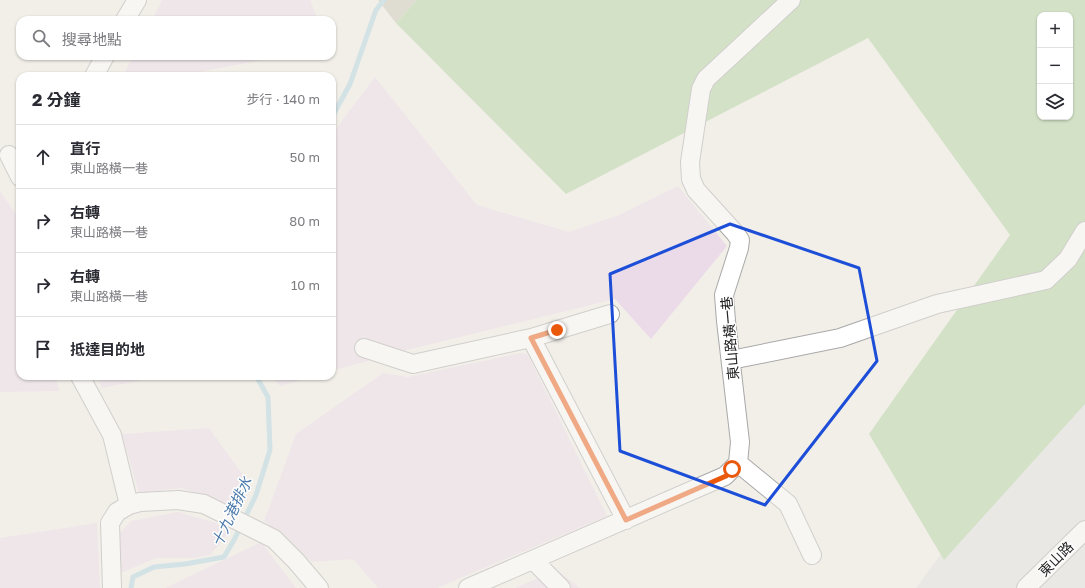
<!DOCTYPE html>
<html lang="zh-TW">
<meta charset="utf-8">
<style>
body{margin:0;font-family:"Golos Text","Noto Sans TC",sans-serif;background:#f2f2f3;color:#2b2b33}
.controls{position:absolute;right:12px;top:12px;display:grid;overflow:hidden;border-radius:8px;box-shadow:0 1px 3px #0004}
.controls button{width:36px;height:36px;display:grid;place-items:center;padding:0;border:0;border-bottom:1px solid #e1e1e2;background:#fff;color:#2b2b33;font:20px sans-serif}
.stop{position:absolute;width:12px;height:12px;margin:-9px;border:3px solid #ea580c;border-radius:50%;background:#fff}
.stop.end{background:#ea580c;border-color:#fff;box-shadow:0 1px 4px #0008}
.list{margin:0;padding:0;list-style:none}
h2{display:flex;justify-content:space-between;align-items:center;height:52px;margin:0;padding:0 16px;font-size:17px}
h2 small{font-size:13px;font-weight:400;color:#7c7c81}
.list li{display:grid;grid-template-columns:26px 1fr auto;gap:12px;align-items:center;box-sizing:border-box;height:64px;padding:0 16px;border-top:1px solid #e1e1e2}
.list b{display:block;font-size:15px;white-space:nowrap}
.list p{margin:0;font-size:13px;white-space:nowrap;color:#7c7c81}
.list em{font-size:13px;font-style:normal;color:#7c7c81}
.icon{flex:none;width:22px;height:22px;fill:none;stroke:currentColor;stroke-width:2;stroke-linecap:round;stroke-linejoin:round}
.map{position:relative;flex:none;width:1085px;height:588px;overflow:hidden}
.search{position:absolute;background:#fff;box-shadow:0 1px 3px #0004;left:16px;top:16px;width:320px;height:44px;display:flex;align-items:center;gap:10px;box-sizing:border-box;padding:0 14px;border-radius:12px;color:#7c7c81;font-size:15px}
.panel{position:absolute;background:#fff;box-shadow:0 1px 3px #0004;left:16px;top:72px;width:320px;height:308px;border-radius:12px}
.map>svg:first-child{display:block}
.residential{fill:#e0dfdf}
.industrial{fill:#ebdbe8}
.construction{fill:#c7c7b4}
.forest{fill:#add19e;fill-rule:evenodd}
.lines{fill:none;stroke-linecap:round;stroke-linejoin:round}
.stream{stroke:#aad3df;stroke-width:5}
.minor-casing{stroke:#a9a9a9;stroke-width:20}
.minor{stroke:#fff;stroke-width:18}
.route{stroke:#ea580c;stroke-width:5}
.marked{fill:none;stroke:#1d4ed8;stroke-width:3;stroke-linejoin:round}
.labels{text-anchor:middle;stroke-width:3;stroke-linejoin:round;paint-order:stroke}
.street-label{font-size:14px;fill:#222;stroke:#fff}
.water-label{font-size:15px;font-style:italic;fill:#4a7aab;stroke:#fff}
</style>
<div class="map">
<svg width="1085" height="588" viewBox="0 0 1085 588">
<rect width="100%" height="100%" fill="#f2efe9"/>
<path class="residential" d="M1085,393V588H916L1012,457Z"/>
<path class="industrial" d="M162,0H310L318,20H152Z
M133,56H283L178,76H123Z
M375,77L477,205L569,232L619,215L678,186L727,246L651,339L615,299L403,351L332,371V139L338,126Z
M0,191L20,220V376H56L59,391L0,392Z
M521,353L528,355L607,516L437,588H378L353,559L312,562L264,521L296,434L383,373L408,377Z
M97,376H163L102,388Z
M271,376H315L280,386Z
M209,428L248,482L235,508L182,488L139,493L122,434Z
M178,512L216,523L228,534L210,555L196,558H156L121,573L119,534L131,521Z
M97,523L100,588H0V538Z
M261,542L296,588H165Z
M557,570L580,588H515Z"/>
<path class="construction" d="M378,0H417L396,23Z"/>
<path class="forest" d="M417,0H1085V404L944,560L869,434L1010,235L868,38L566,194L396,23ZM1040,15H1070V117H1040Z"/>
<g class="lines">
<path class="stream" d="M332,117L350,84L376,10L384,0
M131,588L133,577L154,567L185,564L224,557L234,540L256,495L270,450L268,397L256,376"/>
<defs>
<path id="minor" d="M125,20L137,0
M94,76L105,56
M9,155L20,177
M531,338L626,520
M364,348L413,364L531,338L610,314
M731,360L840,338L937,304L1046,280L1068,259L1085,231
M80,376L112,435L129,505
M738,463L788,504L812,555
M533,560L561,588
M112,588L110,523L117,512L129,505L140,502L178,500L204,504L274,539L296,561L319,588
M468,588L725,476L738,463L740,442L726,321L724,295L739,248L740,240L735,233L696,190L691,179L690,162L701,89L706,79L791,0
M1026,588L1085,530"/>
</defs>
<use href="#minor" class="minor-casing"/>
<use href="#minor" class="minor"/>
</g>
<g class="lines">
<path class="route" d="M557,330L531,338L626,520L726,476L732,469"/>
</g>
<path d="M0 0H1085V588H0ZM730,224L859,268L877,361L765,505L620,451L610,274Z" fill="#f2efe9" fill-opacity=".55" fill-rule="evenodd"/>
<path class="marked" d="M730,224L859,268L877,361L765,505L620,451L610,274Z"/>
<g class="labels">
<g class="street-label">
<text transform="translate(730 338) rotate(-95)" y="5">東山路橫一巷</text>
<text transform="translate(1056 559) rotate(-45)" y="5">東山路</text>
</g>
<g class="water-label">
<text transform="translate(232 512) rotate(-65)" y="5">十九港排水</text>
</g>
</g>
</svg>
<div class="controls">
<button>+</button>
<button>−</button>
<button><svg class="icon" aria-label="layers" viewBox="0 0 24 24"><path d="M12 4l9 5-9 5-9-5zM3 14l9 5 9-5"/></svg></button>
</div>
<div class="stop" style="left:732px;top:469px"></div>
<div class="stop end" style="left:557px;top:330px"></div>
<div class="search"><svg class="icon" aria-label="search" viewBox="0 0 24 24"><circle cx="10" cy="10" r="6"/><path d="M15 15l6 6"/></svg>搜尋地點</div>
<section class="panel">
<h2>2 分鐘<small>步行 · 140 m</small></h2>
<ul class="list">
<li><svg class="icon" aria-label="ahead" viewBox="0 0 24 24"><path d="M12 20V5M6 11l6-6 6 6"/></svg><div><b>直行</b><p>東山路橫一巷</p></div><em>50 m</em></li>
<li><svg class="icon" aria-label="right" viewBox="0 0 24 24"><path d="M7 20v-9h11M14 6l5 5-5 5"/></svg><div><b>右轉</b><p>東山路橫一巷</p></div><em>80 m</em></li>
<li><svg class="icon" aria-label="right" viewBox="0 0 24 24"><path d="M7 20v-9h11M14 6l5 5-5 5"/></svg><div><b>右轉</b><p>東山路橫一巷</p></div><em>10 m</em></li>
<li><svg class="icon" aria-label="arrive" viewBox="0 0 24 24"><path d="M6 21V4h12l-3 4 3 4H6"/></svg><div><b>抵達目的地</b></div></li>
</ul>
</section>
</div>
